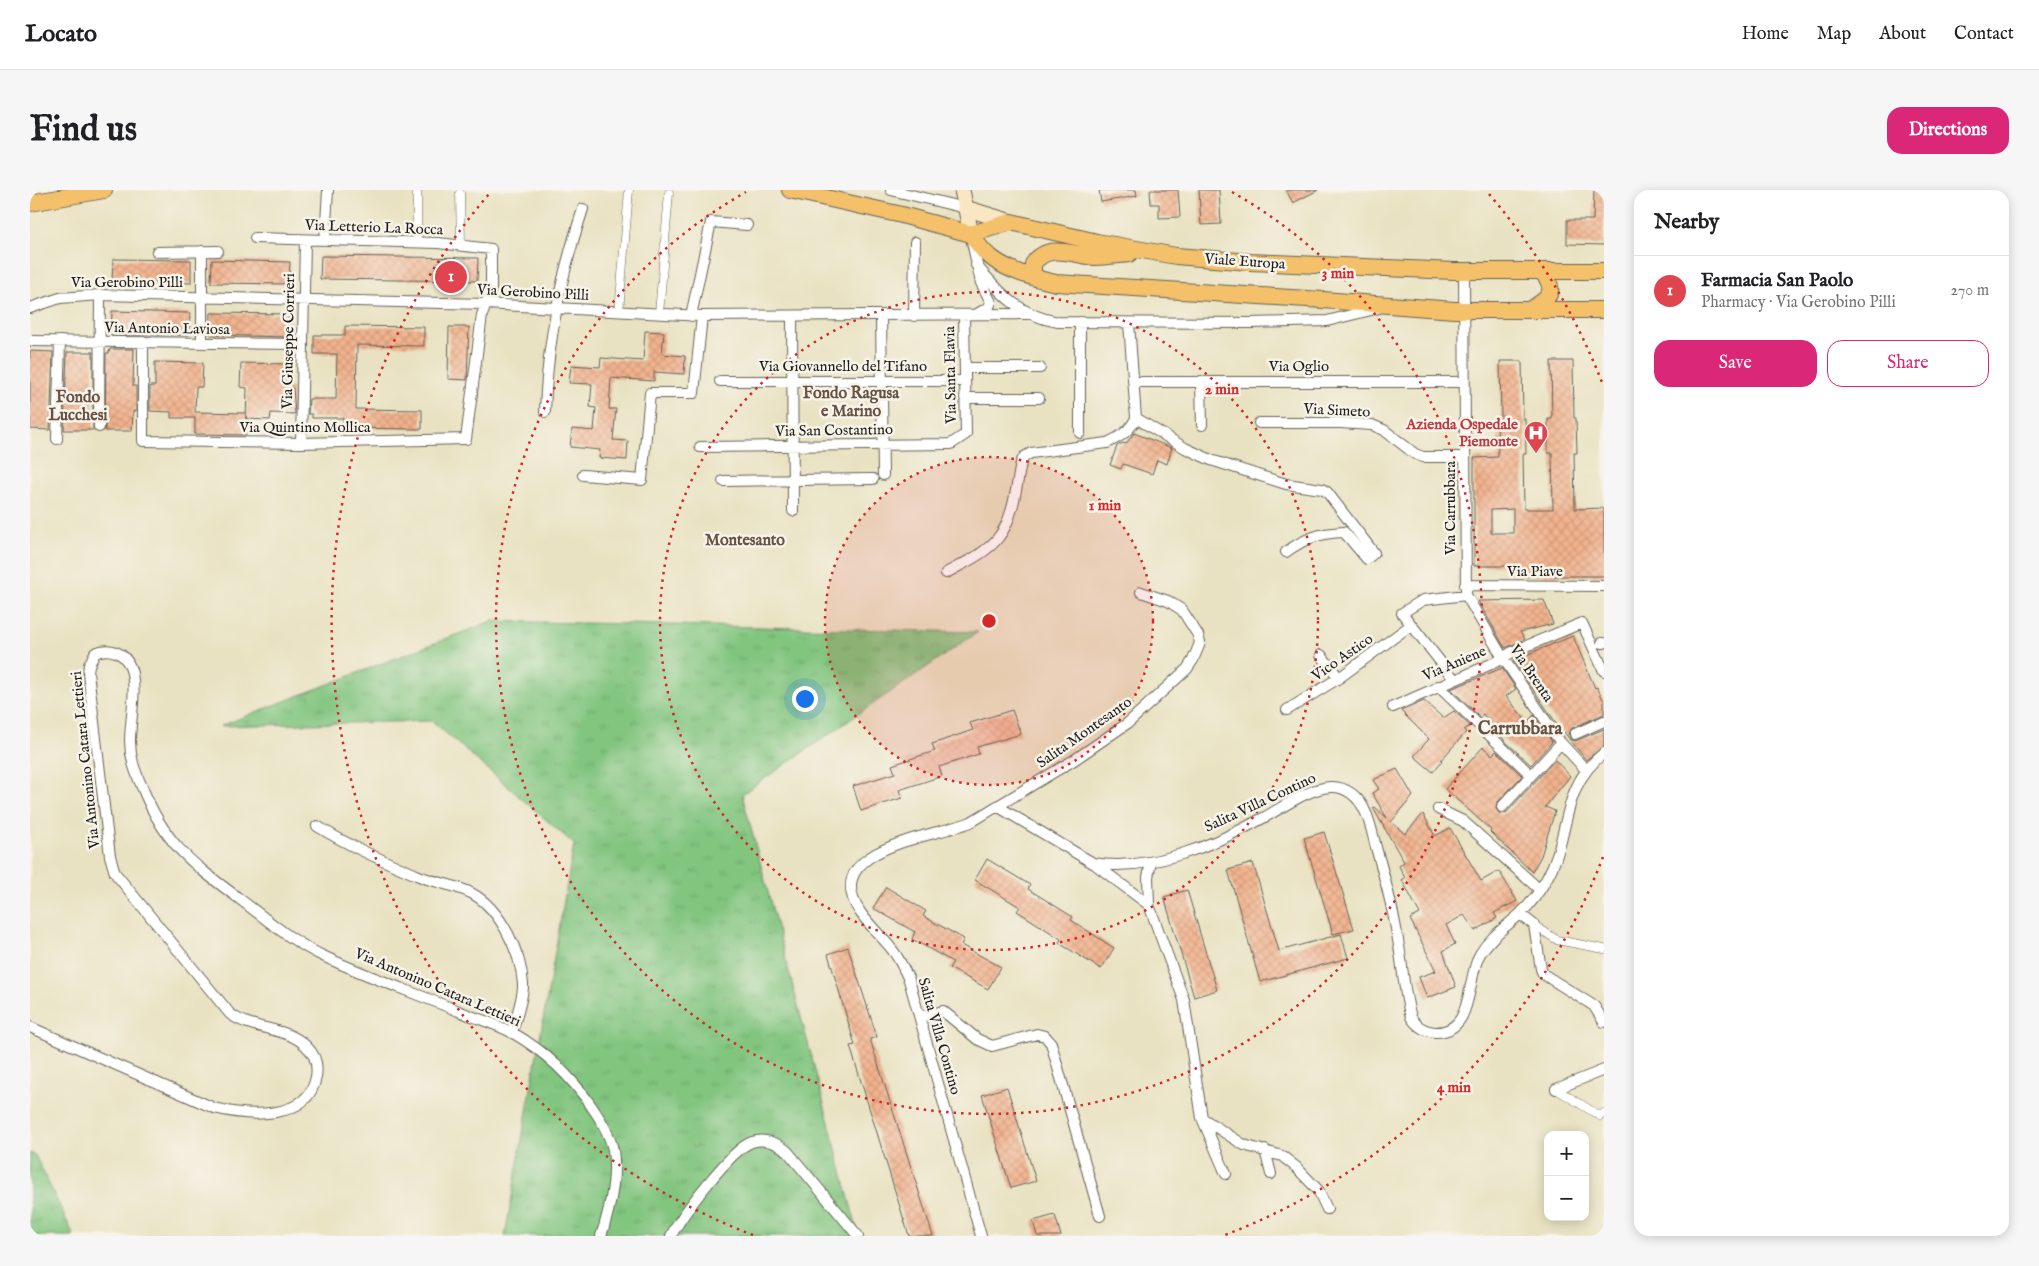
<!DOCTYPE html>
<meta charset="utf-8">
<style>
body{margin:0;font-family:"IM FELL English",serif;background:#f6f6f6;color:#202124}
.controls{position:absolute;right:15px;bottom:15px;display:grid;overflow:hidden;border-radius:10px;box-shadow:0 2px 12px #0003}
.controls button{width:45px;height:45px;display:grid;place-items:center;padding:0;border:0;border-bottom:1px solid #e0e0e0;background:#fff;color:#202124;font:25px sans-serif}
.you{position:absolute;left:774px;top:508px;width:18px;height:18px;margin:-12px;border:4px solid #fff;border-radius:50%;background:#1a73e8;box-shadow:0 0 0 8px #1a73e833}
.badge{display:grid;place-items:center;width:32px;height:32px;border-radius:50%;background:#db2777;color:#fff;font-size:16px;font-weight:700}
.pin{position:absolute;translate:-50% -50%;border:2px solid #fff;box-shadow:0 1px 5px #0006}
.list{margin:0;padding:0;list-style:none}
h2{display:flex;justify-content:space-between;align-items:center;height:65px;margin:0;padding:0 20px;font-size:21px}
h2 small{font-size:16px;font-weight:400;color:#757577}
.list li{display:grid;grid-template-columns:32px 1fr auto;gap:15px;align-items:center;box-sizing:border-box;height:70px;padding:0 20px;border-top:1px solid #e0e0e0}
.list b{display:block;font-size:19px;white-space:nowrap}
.list p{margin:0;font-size:16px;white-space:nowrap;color:#757577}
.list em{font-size:16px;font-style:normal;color:#757577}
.actions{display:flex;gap:10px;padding:15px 20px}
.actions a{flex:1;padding:11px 0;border:1px solid #db2777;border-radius:15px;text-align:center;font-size:18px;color:#db2777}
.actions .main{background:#db2777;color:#fff}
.map{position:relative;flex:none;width:1574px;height:1046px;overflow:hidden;border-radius:15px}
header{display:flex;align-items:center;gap:30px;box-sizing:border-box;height:70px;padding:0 25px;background:#fff;border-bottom:1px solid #e0e0e0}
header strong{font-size:24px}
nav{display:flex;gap:28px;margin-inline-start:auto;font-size:18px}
.intro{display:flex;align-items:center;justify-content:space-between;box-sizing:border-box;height:120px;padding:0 30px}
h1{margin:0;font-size:35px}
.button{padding:12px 22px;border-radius:15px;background:#db2777;color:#fff;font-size:18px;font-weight:700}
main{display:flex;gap:30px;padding:0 30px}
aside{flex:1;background:#fff;border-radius:15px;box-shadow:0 2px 12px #0003}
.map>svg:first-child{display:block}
.grass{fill:url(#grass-tufts);stroke:#4e704e}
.building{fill:url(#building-cross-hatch);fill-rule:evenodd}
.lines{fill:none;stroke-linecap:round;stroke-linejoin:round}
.pedestrian-casing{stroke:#646156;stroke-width:9}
.minor-casing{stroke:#646156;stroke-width:12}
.secondary-casing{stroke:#646156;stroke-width:17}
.primary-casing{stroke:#646156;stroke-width:18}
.pedestrian{stroke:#fff;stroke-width:8}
.minor{stroke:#fff;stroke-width:10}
.secondary{stroke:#fbe6c3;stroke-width:15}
.primary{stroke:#f4c16a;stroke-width:16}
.ring{fill:none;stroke:#d62828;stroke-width:2.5;stroke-dasharray:2.5 5}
.labels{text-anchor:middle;stroke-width:5;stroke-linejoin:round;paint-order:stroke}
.street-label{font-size:15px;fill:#1c1c1c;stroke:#f7f3e8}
.health-label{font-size:15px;font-weight:bold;fill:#be3a42;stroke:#f7f3e8;text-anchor:end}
.neighbourhood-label{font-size:16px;font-weight:bold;fill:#675144;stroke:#f7f3e8}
.quarter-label{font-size:18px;font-weight:bold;fill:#675144;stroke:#f7f3e8}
.centre{fill:#d62828;stroke:#f7f3e8;stroke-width:2.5}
.ring-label{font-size:15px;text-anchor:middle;font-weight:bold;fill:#d62828;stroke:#f7f3e8;stroke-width:5;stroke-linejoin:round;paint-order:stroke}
</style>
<header>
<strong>Locato</strong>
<nav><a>Home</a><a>Map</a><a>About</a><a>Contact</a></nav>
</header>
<div class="intro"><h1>Find us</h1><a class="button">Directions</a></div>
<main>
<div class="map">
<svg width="1574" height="1046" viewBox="0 0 1574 1046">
<defs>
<pattern id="grass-tufts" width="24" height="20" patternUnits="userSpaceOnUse" patternTransform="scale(1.25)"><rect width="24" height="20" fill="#81c57f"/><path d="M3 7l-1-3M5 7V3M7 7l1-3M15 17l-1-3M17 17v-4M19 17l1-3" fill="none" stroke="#6fa96d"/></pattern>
<pattern id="building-cross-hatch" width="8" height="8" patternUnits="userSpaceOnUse" patternTransform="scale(1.25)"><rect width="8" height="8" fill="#f2b38e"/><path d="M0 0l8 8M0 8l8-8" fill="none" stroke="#cf997a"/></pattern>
</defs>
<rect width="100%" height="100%" fill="#f7f3e8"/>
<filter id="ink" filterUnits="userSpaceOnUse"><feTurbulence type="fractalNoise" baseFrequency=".02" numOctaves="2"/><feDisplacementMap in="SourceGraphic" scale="10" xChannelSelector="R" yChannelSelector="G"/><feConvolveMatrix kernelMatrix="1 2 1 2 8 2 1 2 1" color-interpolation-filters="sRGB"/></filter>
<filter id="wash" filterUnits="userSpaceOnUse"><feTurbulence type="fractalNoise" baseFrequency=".0096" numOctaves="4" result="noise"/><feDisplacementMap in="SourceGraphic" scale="20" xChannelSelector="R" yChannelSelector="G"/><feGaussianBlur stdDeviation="1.12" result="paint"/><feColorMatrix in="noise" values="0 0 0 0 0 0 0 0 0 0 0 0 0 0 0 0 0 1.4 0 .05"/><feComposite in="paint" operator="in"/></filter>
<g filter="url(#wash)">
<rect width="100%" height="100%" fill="#e9e2c2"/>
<path class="grass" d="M462,431L948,442L712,604L829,1046H475L544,654L402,531L190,536Z
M0,963L5,965L44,1046H0Z"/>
<g id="blocks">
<path class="building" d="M1069,0H1106L1107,6L1071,12Z
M1120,0H1148L1150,27L1129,28V14H1121Z
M1169,0H1189L1191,34L1171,35Z
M1256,0H1288L1263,13Z
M1564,0H1574V55L1537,54V30H1563Z
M291,66L448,68L447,91L290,89Z
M83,69L161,70V93L82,91Z
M182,70L260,72L259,94L181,93Z
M82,121L160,123L159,145H81Z
M181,123L259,124L258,147L180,145Z
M315,136L394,137V156L327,155L326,219L392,220V239L313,238V228H282V224H278L279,209H306L307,164H284V145H315Z
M419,137H439L437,190L418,189Z
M615,141L634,142L632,164L655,166L654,184L624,182V191L581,188L579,219H586L583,250L598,251L597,270L569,268L570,260L540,257L542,239L564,241L566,218L560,217L562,194L539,193L541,175L570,177L571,168L613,171Z
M80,159H104L103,196H106V221H103L102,241H75L76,163H79Z
M0,161L23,162L20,240L0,239Z
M37,162H63V240H34Z
M1470,171H1492L1493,229H1495L1496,264H1493L1494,319H1523L1522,263H1518V229H1522L1521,171H1543L1544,228H1546L1547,263H1544L1545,319L1574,318V386H1483V376H1444V268L1468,267L1467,229H1471ZM1483,319V343H1461V320Z
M125,172L173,173L172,197H166L165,222L216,223V245L165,244V228H141V222L120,221V196H125Z
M211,173L258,174V198H263L265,224L241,223L240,230L216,229L217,198L210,197Z
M1104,243L1142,258L1137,274L1127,270L1122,284L1093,274L1091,279L1080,275L1087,256L1093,253L1096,254Z
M1514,410L1523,434L1490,442L1495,449L1475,458L1448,411Z
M1543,446L1565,498L1567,497L1574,511V524L1542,538L1538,543L1541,549L1545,551L1574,539V556L1556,570L1534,542L1533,543L1483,470Z
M1472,478L1486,499L1476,506L1497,532L1504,525L1522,552L1501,575L1476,552L1453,524L1450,527L1421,499Z
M1394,511L1413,528L1424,521L1440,536L1434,540L1436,542L1411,570L1412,571L1403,582L1384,566L1399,549L1371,521Z
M982,520L991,544L947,557L949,564L909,577L912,586L869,600L872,608L831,621L823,596L865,583L862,575L905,561L902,554L943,540L940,533Z
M1453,557L1462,565L1466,561L1492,586L1467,613L1466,619L1470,624L1477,622L1525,570L1540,586L1515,617L1525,621L1511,666L1502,682L1460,642L1461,640L1415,599Z
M1367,579L1383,606L1361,632L1375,644L1393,624L1405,646L1420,638L1451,691L1469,681L1487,711L1464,723L1467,728L1445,741L1434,725L1416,735L1425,754L1413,761L1426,797L1397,808L1389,787L1406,781L1380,729L1390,724L1372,690L1375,688L1369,676L1374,672L1343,618L1345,617L1357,628L1342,603L1349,599L1343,590Z
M1294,642L1324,739L1303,744L1274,648Z
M957,669L1000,695L998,699L1043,727L1041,730L1084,758L1071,779L1029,753L1031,749L987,721L990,717L945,690Z
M1223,673L1249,761L1311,744L1318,768L1230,792L1198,680Z
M856,697L896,721L893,726L934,749L931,755L971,777L958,799L919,778L923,772L882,749L885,742L843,718Z
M1157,700L1187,800L1164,807L1134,707Z
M818,757L847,847L840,849L903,1046H879L820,856L825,855L798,764Z
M977,897L1006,991L981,998L952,905Z
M1025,1025L1031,1046H1007L1003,1031Z"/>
</g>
</g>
<g filter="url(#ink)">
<use href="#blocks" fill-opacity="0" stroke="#646156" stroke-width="1"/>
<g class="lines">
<defs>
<path id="pedestrian" d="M387,0V52
M430,3L431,56
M589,122L599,0
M629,124L639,3
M1504,735L1527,750L1574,759
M1526,899L1570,926L1574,923"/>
<path id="minor" d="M861,0L935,18
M941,47L951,93L961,112L959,117L947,124
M295,50L298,0
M127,62L188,61
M946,75C970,103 990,126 1028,132L1220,133L1297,131L1349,118
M1434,81L1436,405L1473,468L1531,553L1556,580
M0,118L30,108L70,105L456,114L672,126L998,124
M661,126L681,32L717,35
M762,126L763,321
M851,126L853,285
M884,126L885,52
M1050,132V243
M0,151L273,154
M113,152V251L271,253L436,249L452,125L461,101V59L408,53L225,48
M172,153V61
M935,178H1010
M690,191H935
M1171,191L1172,235
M1103,192H1434
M935,208H1009
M515,222C517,152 531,85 553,19
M1106,228L1155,258L1181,270L1256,294L1292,299L1297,302L1344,363L1337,369L1314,342C1290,343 1275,348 1256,362
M1229,233H1310L1342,235L1354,240L1385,264L1393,267H1435
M69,237L70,105
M27,249L30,151
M271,253L275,50
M670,257L921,254L936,244L934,125
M553,285L612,290L620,203H664L672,126
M693,291L843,289
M916,383C934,373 955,364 968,348C984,328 986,297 991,273L994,267L1001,263L1077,253C1090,247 1100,241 1106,228L1099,133
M1435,395L1574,396
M1572,453H1574
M1291,465L1309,488
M1424,489L1372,423L1393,410L1436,405
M1408,496L1501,585
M1363,517L1468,471L1482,462L1552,433L1574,481
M1257,520L1309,488L1381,435
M1545,544L1574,531
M967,616L1063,673C1119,683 1187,654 1235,627C1255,616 1277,599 1300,597C1316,596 1329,607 1335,621C1341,633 1343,647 1347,661C1356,692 1364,723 1369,756C1373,779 1374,804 1381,827C1387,837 1394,841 1405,842C1445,843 1436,787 1450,764C1460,747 1476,737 1490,724C1501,714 1510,701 1517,688C1542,643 1529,598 1574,563
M1472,617L1531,553
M1408,619L1433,631L1510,700
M287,636C319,656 354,671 389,686C406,693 427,695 443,704C471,720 491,763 493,794C494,807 485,829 482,843
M1121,672L1118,687L1119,715L1154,810L1172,928L1214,955L1252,966L1266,977L1288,1000L1297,1019
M1066,675L1119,715
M1490,724L1504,735L1511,779L1513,784L1564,816L1574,832
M890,827L913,821L947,849L962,856L1007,844L1015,846L1021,853L1070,1026
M0,837L184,918C216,926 278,932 286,887C288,875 285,864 276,856C256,836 223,841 200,824L85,683L80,666L58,482L59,475L65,463C80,456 95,463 100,477C108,497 100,530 100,551C100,568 105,581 112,597C135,654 159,671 207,707C235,728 261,751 293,766C338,787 385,803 431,822C448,829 467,834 483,843C516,862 541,886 562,917C571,930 580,945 583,960C587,989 580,1019 571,1046
M1526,899L1574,880
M1172,928L1196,984
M1235,960L1241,984
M641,1046C651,1026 702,958 722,952C735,948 748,953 758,962L828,1046
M951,1046L879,790C874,779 869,767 860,757C850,745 839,735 830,722C788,658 904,647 941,632L1044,570L1098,533L1157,479L1163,470L1170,453L1168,445L1152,420L1138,411L1111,402"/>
<path id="secondary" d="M932,0L941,44
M935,18L981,32"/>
<path id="primary" d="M760,0L872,25L941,44L981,32L1067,52L1146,66L1220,72L1424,81H1574
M0,13L74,0
M941,44C946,51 951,60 958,65C977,81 1003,88 1026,93L1293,110L1424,120H1574
M1009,89L1003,84V74C1018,52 1044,65 1064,67C1076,67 1088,65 1099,64
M1499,120C1519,109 1529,101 1511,81"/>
</defs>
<use href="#pedestrian" class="pedestrian-casing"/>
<use href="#minor" class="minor-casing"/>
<use href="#secondary" class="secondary-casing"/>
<use href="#primary" class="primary-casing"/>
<use href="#pedestrian" class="pedestrian"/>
<use href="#minor" class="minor"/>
<use href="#secondary" class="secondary"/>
<use href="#primary" class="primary"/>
</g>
</g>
<circle cx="959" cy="431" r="164" fill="#d62828" fill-opacity=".12"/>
<g class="ring">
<circle cx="959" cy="431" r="164"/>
<circle cx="959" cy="431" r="329"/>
<path d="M1202 2A493 493 0 1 1 716 2"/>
<path d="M1573 667A658 658 0 0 1 1195 1045M723 1045A658 658 0 0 1 459 4M1459 4A658 658 0 0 1 1573 195"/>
</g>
<defs>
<symbol id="hospital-pin" viewBox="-11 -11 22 30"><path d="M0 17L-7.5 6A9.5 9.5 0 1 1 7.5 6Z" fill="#e0444e" stroke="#f7f3e8"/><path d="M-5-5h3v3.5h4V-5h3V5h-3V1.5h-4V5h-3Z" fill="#fff"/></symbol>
</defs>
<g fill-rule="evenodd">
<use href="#hospital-pin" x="1492" y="229" width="28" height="38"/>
</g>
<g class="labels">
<g class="street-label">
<text transform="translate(344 37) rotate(2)" y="5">Via Letterio La Rocca</text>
<text transform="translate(1215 71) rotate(4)" y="5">Viale Europa</text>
<text x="97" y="97">Via Gerobino Pilli</text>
<text transform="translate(503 102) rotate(3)" y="5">Via Gerobino Pilli</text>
<text transform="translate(137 138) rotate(1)" y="5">Via Antonio Laviosa</text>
<text transform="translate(258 151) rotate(-89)" y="5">Via Giuseppe Corrieri</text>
<text x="813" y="181">Via Giovannello del Tifano</text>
<text x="1269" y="181">Via Oglio</text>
<text transform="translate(920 185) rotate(-91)" y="5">Via Santa Flavia</text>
<text transform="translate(1307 220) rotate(3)" y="5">Via Simeto</text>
<text x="275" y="242">Via Quintino Mollica</text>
<text transform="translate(804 240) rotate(-1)" y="5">Via San Costantino</text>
<text transform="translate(1420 318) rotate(-90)" y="5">Via Carrubbara</text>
<text x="1505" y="386">Via Piave</text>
<text transform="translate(1312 467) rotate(-35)" y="5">Vico Astico</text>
<text transform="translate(1424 473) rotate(-23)" y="5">Via Aniene</text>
<text transform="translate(1502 483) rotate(56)" y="5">Via Brenta</text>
<text transform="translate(1054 542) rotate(-35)" y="5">Salita Montesanto</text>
<text transform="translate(55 570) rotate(-96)" y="5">Via Antonino Catara Lettieri</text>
<text transform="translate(1230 612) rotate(-25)" y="5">Salita Villa Contino</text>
<text transform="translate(408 797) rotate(23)" y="5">Via Antonino Catara Lettieri</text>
<text transform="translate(910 846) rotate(74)" y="5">Salita Villa Contino</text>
</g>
<g class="health-label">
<text x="1488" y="239">Azienda Ospedale<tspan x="1488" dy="17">Piemonte</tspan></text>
</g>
<g class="neighbourhood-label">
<text x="821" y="208">Fondo Ragusa<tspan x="821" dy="18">e Marino</tspan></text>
<text x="48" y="212">Fondo<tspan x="48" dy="18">Lucchesi</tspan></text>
<text x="715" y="355">Montesanto</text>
</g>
<g class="quarter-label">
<text x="1490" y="544">Carrubbara</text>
</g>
</g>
<circle cx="959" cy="431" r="8" class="centre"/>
<g class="ring-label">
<text x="1308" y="88">3 min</text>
<text x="1192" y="204">2 min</text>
<text x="1075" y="320">1 min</text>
<text x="1424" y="902">4 min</text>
</g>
</svg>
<div class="controls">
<button>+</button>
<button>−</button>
</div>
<div class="you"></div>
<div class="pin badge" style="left:421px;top:87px;background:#e0444e">1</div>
</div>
<aside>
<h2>Nearby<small></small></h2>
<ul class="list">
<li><span class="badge" style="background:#e0444e">1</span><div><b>Farmacia San Paolo</b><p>Pharmacy · Via Gerobino Pilli</p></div><em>270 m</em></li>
</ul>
<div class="actions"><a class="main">Save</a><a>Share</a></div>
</aside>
</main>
